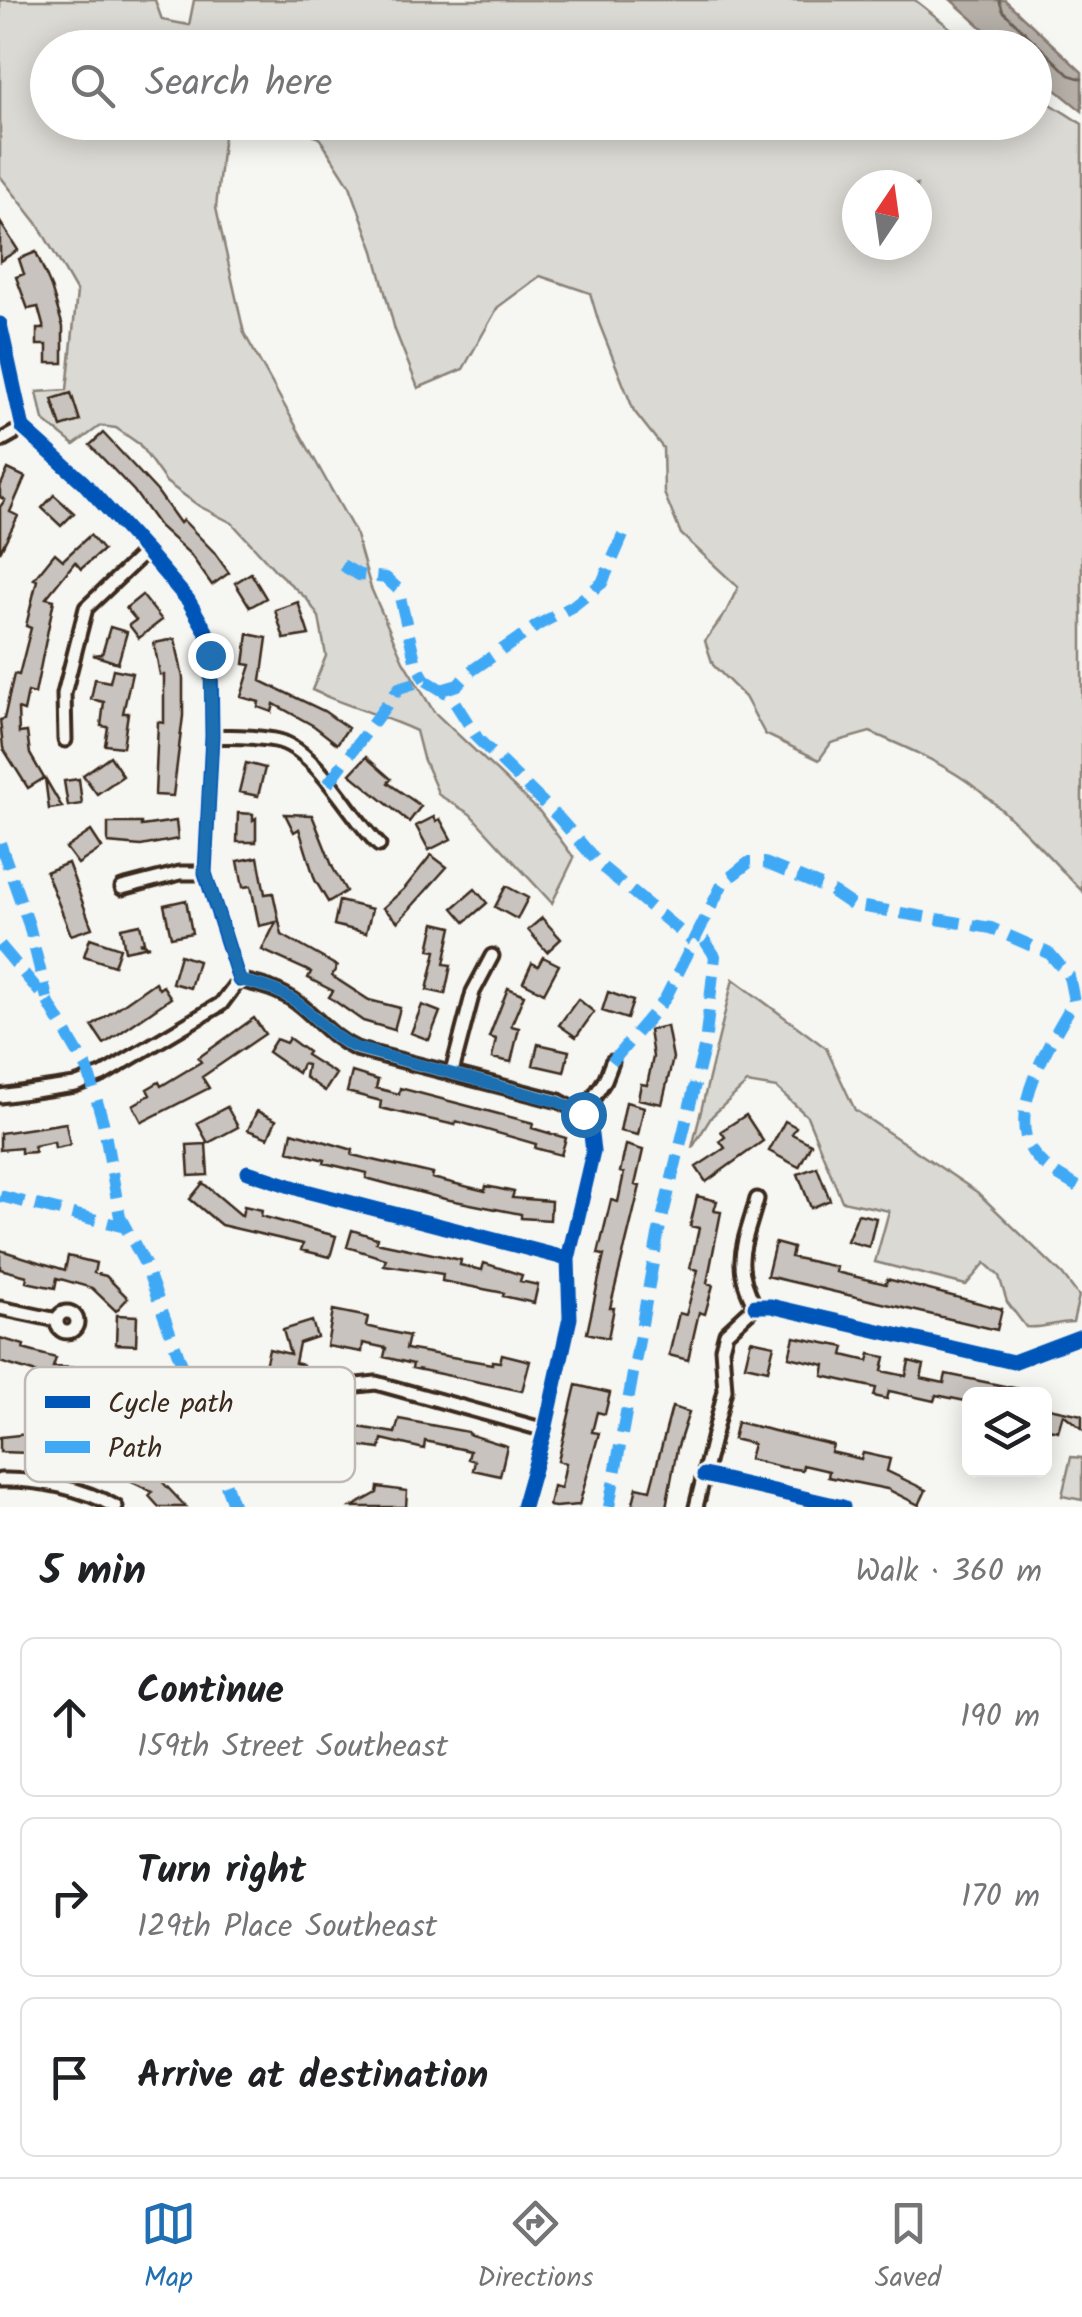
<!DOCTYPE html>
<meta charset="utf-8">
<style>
body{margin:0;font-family:Kalam,sans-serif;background:#f2f2f2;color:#202124}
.controls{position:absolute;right:30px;bottom:30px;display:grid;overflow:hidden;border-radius:15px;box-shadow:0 5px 25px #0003}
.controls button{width:90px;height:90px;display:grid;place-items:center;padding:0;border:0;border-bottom:2px solid #e0e0e0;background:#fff;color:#202124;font:50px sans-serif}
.compass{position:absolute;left:842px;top:170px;width:90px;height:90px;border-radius:50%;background:#fff;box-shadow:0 5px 25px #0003;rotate:13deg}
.stop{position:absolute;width:30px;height:30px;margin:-22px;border:8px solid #1f6fb2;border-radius:50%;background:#fff}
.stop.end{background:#1f6fb2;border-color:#fff;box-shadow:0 2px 10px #0008}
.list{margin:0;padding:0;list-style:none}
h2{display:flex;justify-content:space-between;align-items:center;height:130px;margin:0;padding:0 40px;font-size:42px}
h2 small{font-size:32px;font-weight:400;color:#757577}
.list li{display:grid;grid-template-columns:65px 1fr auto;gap:30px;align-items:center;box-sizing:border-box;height:160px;margin:0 20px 20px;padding:0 20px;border:2px solid #e0e0e0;border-radius:15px}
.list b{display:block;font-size:38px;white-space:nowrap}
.list p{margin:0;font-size:32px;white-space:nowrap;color:#757577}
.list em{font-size:32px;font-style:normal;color:#757577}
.icon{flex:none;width:55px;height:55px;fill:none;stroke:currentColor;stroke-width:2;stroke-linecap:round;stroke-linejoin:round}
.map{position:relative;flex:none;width:1082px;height:1507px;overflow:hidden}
.search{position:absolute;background:#fff;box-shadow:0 5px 25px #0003;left:30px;right:30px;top:30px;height:110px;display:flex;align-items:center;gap:25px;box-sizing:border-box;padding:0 35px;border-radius:55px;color:#757577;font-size:38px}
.sheet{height:670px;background:#fff}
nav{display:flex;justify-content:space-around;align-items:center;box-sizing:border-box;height:140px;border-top:2px solid #e0e0e0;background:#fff;font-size:28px;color:#757577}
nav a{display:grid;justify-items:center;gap:5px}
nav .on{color:#1f6fb2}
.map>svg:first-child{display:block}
.green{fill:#dad9d3;stroke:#8a8278;stroke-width:2.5;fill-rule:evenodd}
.water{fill:#b6b0a9;stroke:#857a71;stroke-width:2.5}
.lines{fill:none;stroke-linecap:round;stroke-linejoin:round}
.shore{stroke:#6c6056;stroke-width:2.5}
.building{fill:#c8c3be;stroke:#3b2a1e;stroke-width:2.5}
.street-casing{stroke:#3b2a1e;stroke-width:19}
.street{stroke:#f6f6f2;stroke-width:11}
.quiet{stroke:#3fa9f5;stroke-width:12;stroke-dasharray:25 12;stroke-linecap:butt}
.cycleway-casing{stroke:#f6f6f2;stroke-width:21}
.cycleway{stroke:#0057b8;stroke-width:15}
.route{stroke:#1f6fb2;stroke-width:12}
.key{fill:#f6f6f2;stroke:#beb9b2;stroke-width:2.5}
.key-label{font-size:28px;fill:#3b2a1e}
</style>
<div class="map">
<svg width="1082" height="1507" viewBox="0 0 1082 1507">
<rect width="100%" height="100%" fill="#f6f6f2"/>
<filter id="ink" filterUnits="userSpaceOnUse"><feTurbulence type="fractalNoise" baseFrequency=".01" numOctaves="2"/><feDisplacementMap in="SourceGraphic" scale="20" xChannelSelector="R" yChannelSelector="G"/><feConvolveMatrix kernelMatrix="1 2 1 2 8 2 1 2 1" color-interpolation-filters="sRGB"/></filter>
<g filter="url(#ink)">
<path class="green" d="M0,0H155L162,20L189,25L194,0H915L974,47L48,48V122L225,123L216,208L244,333L355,532L371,588L403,661L434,712L540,812L574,858L552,903L470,814L439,795L423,758L416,731C382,715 346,706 312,690L326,656L319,617L307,599L276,571L232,523L199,506L166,482L139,444L116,428L100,426L74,445L43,420L37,392L67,390L77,292L37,223L0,176Z
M1035,94L1082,124V891C1046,854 1010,813 968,782C938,761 903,746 870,732L831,743L819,760L765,734L745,697L713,665L705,641L726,612L738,587L681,534L664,493L663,448L634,411L599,323L590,293L540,276L498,307L463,369L418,388L395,330L374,251L350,186L320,139L294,123L1034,122ZM917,185V245H857V185Z
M733,979L826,1048L855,1110L977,1192L1062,1274L1079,1296L1073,1322C1056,1322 1043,1329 1026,1327L1007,1302L999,1276L985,1263L966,1285L875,1262L889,1211L842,1201L807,1116L777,1088L747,1083L712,1116L692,1148Z
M1071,1457L1082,1458V1500L1062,1496Z"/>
<path class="water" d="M951,0H1005L1082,72V111L1035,73L1034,48L1004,47Z"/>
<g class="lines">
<path class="shore" d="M999,0L1003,11L1069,75L1082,79"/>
</g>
<path class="building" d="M0,222L18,250L0,261Z
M36,252L51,287L63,327V363H47V345H37V329H44L38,307L28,309L16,277L24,274L19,259Z
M71,393L80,421L61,427L52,399Z
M103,433L157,491L180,523L183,520L214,552L229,573L212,585L190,554L159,526L134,491L90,445Z
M8,469L25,477L10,512L18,516L0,552V507L5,500L0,497V487Z
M54,495L74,513L61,526L42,508Z
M90,535L103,550L81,569L75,562L46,598L54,600L35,694L28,692L24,711L18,709L19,733L27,732L30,754L44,778L28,788L3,748L0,720L4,719L14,674L19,675L31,628L26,626L37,580L34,579L55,553L63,560Z
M251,573L266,598L250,607L235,583Z
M142,595L162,620L139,638L129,625L136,620L126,608Z
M298,602L309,635L284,639L275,610Z
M110,627L127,632L118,663L93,655L102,654Z
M248,634L267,638L261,681L324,711L348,728L337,744L314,726L274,704L272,712L258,707L259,702L241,697L251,665L244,664Z
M175,639L183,678V716L173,796L155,795L158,722L164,723V675H160L154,643Z
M113,669L132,673L123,713H128L123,747L105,745L108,727L101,726L104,702L91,699L95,679L110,682Z
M110,756L123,776L97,794L83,775Z
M366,757L391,779L388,783L421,806L409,822L350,774Z
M246,763L265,768L258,796L239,792Z
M45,778L62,807L49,809Z
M79,779L82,804L68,806L64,781Z
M238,813L253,814V820L256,818V842H237Z
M285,814L312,815L333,868L346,891L328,902L315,880L299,829L294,832Z
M434,817L436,821L440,819L451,839L429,850L416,826Z
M176,821L178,839L141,846L108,843V823H141V826Z
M91,831L102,848L78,864L66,848Z
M431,855L447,867L398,922L383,908L404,889Z
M258,857L265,894L273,893L282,935L337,966L332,976L369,1000L400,1008L394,1030L363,1021L329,997L333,991L308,978L311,972L262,950L276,922L259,926L251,886L243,887L238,861Z
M68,863L92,928L71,935L46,872Z
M506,886L528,898L517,919L495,907Z
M475,889L487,903L465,922L453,908Z
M186,900L192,933L171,937L164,905Z
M339,901L372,909L366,933L334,925Z
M542,918L561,939L547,952L528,930Z
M435,923L452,927L444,964L451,965L445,994L427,990L436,951L429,950Z
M140,924L144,942L139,943L149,946L125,951L121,928Z
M90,938L120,948L114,966L84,956Z
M180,955L198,961L190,988L172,983Z
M543,957L559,965L544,993L523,982L532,963L538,966Z
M155,982L159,989L163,986L171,998L104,1044L92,1026Z
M508,988L524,995L511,1026L519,1028L511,1062L492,1058L496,1039L489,1037Z
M608,992L633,1001L627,1019L602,1011Z
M578,999L594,1012L576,1037L559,1025Z
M422,1005L440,1012L429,1040L411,1033Z
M254,1018L265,1034L202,1077L209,1088L142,1122L133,1105L150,1095L147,1089L159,1082L161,1086L201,1062L198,1058Z
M667,1026L673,1058L662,1104L638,1099L641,1084L647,1085L653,1057L649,1030Z
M289,1038L308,1052L306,1055L336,1074L325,1091L305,1077L307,1065L302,1064L298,1073L268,1052L276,1039L286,1043Z
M538,1044L569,1051L564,1072L533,1065Z
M352,1072L378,1080L376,1088L399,1094L400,1088L533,1123L532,1128L566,1138L561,1155L535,1148L536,1144L456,1121L455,1125L380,1108L381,1101L347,1092Z
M626,1102L644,1107L638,1135L620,1131Z
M227,1107L238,1127L208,1143L197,1123Z
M257,1111L276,1120L268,1138L248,1130Z
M746,1115L763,1141L706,1182L696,1167L725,1148L720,1141L725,1137L721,1131Z
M785,1121L796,1127L792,1134L811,1144L799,1167L769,1151Z
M66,1123L70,1145L55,1148L54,1142L34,1146L35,1152L21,1153V1148L0,1150V1133Z
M292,1132L353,1150L352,1155L433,1174L432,1178L485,1191L486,1186L514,1192L512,1198L551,1201L550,1220L521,1218V1214L445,1199L366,1178L367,1173L324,1163L325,1160L288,1151Z
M206,1144L208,1175L189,1176L187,1145Z
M626,1145L643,1150L635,1185L640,1186L610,1308H614L608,1338L587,1333L604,1255L598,1254L611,1200L618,1202L624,1173L620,1172Z
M817,1167L830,1200L811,1208L798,1174Z
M203,1183L242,1216L244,1206L262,1210L261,1216L336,1236L330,1257L301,1250L303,1244L221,1225L190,1199Z
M697,1196L717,1201L714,1211L721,1212L707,1283L713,1285L705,1314L699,1312L688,1360L669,1355L679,1313L686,1315L698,1270L690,1268L699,1228L690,1226Z
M858,1214L876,1218L869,1247L847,1241Z
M352,1230L377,1238L376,1242L461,1260L460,1265L482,1270L484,1263L522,1275L520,1281L538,1285L534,1303L503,1296L504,1293L442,1281L443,1274L384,1265L386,1259L347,1247Z
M775,1243L793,1248L791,1257L837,1267L836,1272L886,1284L887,1279L1002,1309L997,1330L767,1276Z
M0,1250L65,1270L68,1256L96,1263L94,1273L106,1276L128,1298L116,1311L92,1288L57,1278L55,1288L26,1282L27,1276L0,1269Z
M333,1310L368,1317L366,1326L409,1336L406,1349L492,1364V1361L500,1362L502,1354L530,1361L522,1391L412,1368L413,1364L384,1357L386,1348L363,1343L362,1352L327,1346Z
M117,1315L137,1316L136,1345L116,1344Z
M312,1321L317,1337L299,1343L295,1363L303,1365L296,1395L301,1394L303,1415L338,1446L318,1471L289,1448L309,1423L281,1426L280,1412H284L281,1380L275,1378L277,1369L265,1366L269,1349L290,1354L283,1330Z
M794,1337L845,1347L843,1355L868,1361L870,1354L885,1357L882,1371L906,1376L909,1361L924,1365L921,1378L944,1383L946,1374L1024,1390V1394H970V1402L936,1395L934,1401L894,1392L889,1391L887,1399L874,1396L876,1388L823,1376L825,1365L789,1357Z
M0,1338L24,1345L23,1349L56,1358L53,1367L88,1368L87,1387L63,1390V1381L0,1362Z
M751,1340L774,1345L768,1370L745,1365Z
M576,1385L610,1393L605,1414L597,1412L592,1432L599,1433L579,1505L555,1507L549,1506L553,1486L561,1488L566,1463L558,1461Z
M672,1407L689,1412L677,1449L666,1507H632L637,1487L650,1490Z
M1044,1407L1082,1415V1429L1063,1414L1058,1431L1044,1428Z
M399,1419L468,1432V1434L507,1446L500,1476L473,1470L475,1461L468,1459L470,1451L425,1441L424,1449L382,1439L380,1449L349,1445L352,1426L395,1433Z
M737,1422L833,1445L831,1452L861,1459L863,1453L890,1459L887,1471L926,1490L919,1505L887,1489L828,1477L829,1471L803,1465L802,1470L781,1467L749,1459L753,1444L733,1439Z
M38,1426L74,1433L73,1441L120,1456L153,1472L186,1507H159L149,1496L152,1492L109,1471L108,1474L73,1463L76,1454L30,1446V1453L0,1452V1437L37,1433Z
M378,1487L407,1491L406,1507H352L377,1493Z"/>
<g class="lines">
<defs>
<path id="street" d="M0,324L23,428L83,482L146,551L188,600L206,631L211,655L212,736L205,873L239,980
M0,441L23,428
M212,736C233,737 255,736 275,740C315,747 350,817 379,845
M65,740L64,694L86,608L146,551
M122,888L180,873H205
M239,980C261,985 281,990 299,1004C319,1020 332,1038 356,1049L559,1101L583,1114
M452,1072L473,992L492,956
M0,1096L75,1085L102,1075L221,1004L239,980
M583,1114L605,1080L612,1062
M248,1172L302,1190L568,1259
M755,1306H771L1013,1362L1082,1336
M0,1308L57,1320
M57 1322a10 10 0 1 1 20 0a10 10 0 1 1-20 0Z
M339,1392L348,1386L376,1383L545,1430
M704,1475L843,1507
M0,1480C39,1479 82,1488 116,1507
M523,1507L545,1430L570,1318L568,1259L593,1152L591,1135L583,1114
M696,1507L725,1390L722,1348L726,1333L755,1306C731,1262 745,1244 757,1199"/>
</defs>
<use href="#street" class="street-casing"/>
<use href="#street" class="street"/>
<path class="quiet" d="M342,565L359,575L386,578L398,589L416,664L425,680
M441,690L458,685L471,671L538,625L573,606L602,583L624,533
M328,784L399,688L425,680L450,695L478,739L558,817L601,866L692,941
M0,843L29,925L47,998
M0,945L48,1002L88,1070L103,1122L120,1217L145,1264L234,1507
M612,1062L665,999L723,883L748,863H765L828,889L852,905L991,928L1050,954L1069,976L1074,1001C1053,1039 1000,1117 1037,1158C1050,1172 1066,1180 1082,1189
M0,1196L125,1227
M609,1507L658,1235L705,1044L715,956L705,941L695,934"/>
<defs>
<path id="cycleway" d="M0,324L23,428L83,482L146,551L188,600L206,631L211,655L212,736L205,873L239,980
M248,1172L302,1190L568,1259
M755,1306H771L1013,1362L1082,1336
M704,1475L843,1507
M523,1507L545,1430L570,1318L568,1259L593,1152L591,1135L583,1114"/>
</defs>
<use href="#cycleway" class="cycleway-casing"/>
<use href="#cycleway" class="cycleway"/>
</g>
</g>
<g class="lines" filter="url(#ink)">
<path class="route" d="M210,655L212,736L205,872L239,980C261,985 281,990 299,1004C319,1020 332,1038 356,1048L559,1102L583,1114"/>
</g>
<rect x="25" y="1367" width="330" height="115" rx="15" class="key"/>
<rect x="45" y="1396" width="45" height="12" fill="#0057b8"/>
<rect x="45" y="1441" width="45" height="12" fill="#3fa9f5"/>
<g class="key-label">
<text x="108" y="1412">Cycle path</text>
<text x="108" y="1457">Path</text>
</g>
</svg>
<div class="controls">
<button><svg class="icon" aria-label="layers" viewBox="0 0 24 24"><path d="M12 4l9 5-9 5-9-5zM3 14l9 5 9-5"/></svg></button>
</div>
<svg class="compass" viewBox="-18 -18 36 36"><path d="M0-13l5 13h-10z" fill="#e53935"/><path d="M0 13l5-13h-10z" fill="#757577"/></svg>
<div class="stop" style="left:583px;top:1114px"></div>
<div class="stop end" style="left:210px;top:655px"></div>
<div class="search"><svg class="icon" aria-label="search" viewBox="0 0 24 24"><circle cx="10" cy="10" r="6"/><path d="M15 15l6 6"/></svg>Search here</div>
</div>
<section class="sheet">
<h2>5 min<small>Walk · 360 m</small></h2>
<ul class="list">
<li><svg class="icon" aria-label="ahead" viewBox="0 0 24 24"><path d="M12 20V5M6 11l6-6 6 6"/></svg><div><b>Continue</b><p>159th Street Southeast</p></div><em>190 m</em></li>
<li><svg class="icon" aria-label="right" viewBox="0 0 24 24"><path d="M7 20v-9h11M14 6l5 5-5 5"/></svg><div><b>Turn right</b><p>129th Place Southeast</p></div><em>170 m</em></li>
<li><svg class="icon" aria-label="arrive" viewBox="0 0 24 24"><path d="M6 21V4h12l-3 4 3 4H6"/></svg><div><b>Arrive at destination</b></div></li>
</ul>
</section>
<nav>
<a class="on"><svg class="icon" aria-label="map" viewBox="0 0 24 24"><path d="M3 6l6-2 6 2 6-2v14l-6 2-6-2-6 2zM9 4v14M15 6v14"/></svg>Map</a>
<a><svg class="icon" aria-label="directions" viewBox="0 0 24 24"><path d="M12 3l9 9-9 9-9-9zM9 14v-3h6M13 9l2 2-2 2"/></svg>Directions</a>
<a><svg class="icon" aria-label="saved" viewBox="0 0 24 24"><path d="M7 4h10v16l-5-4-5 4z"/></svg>Saved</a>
</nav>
